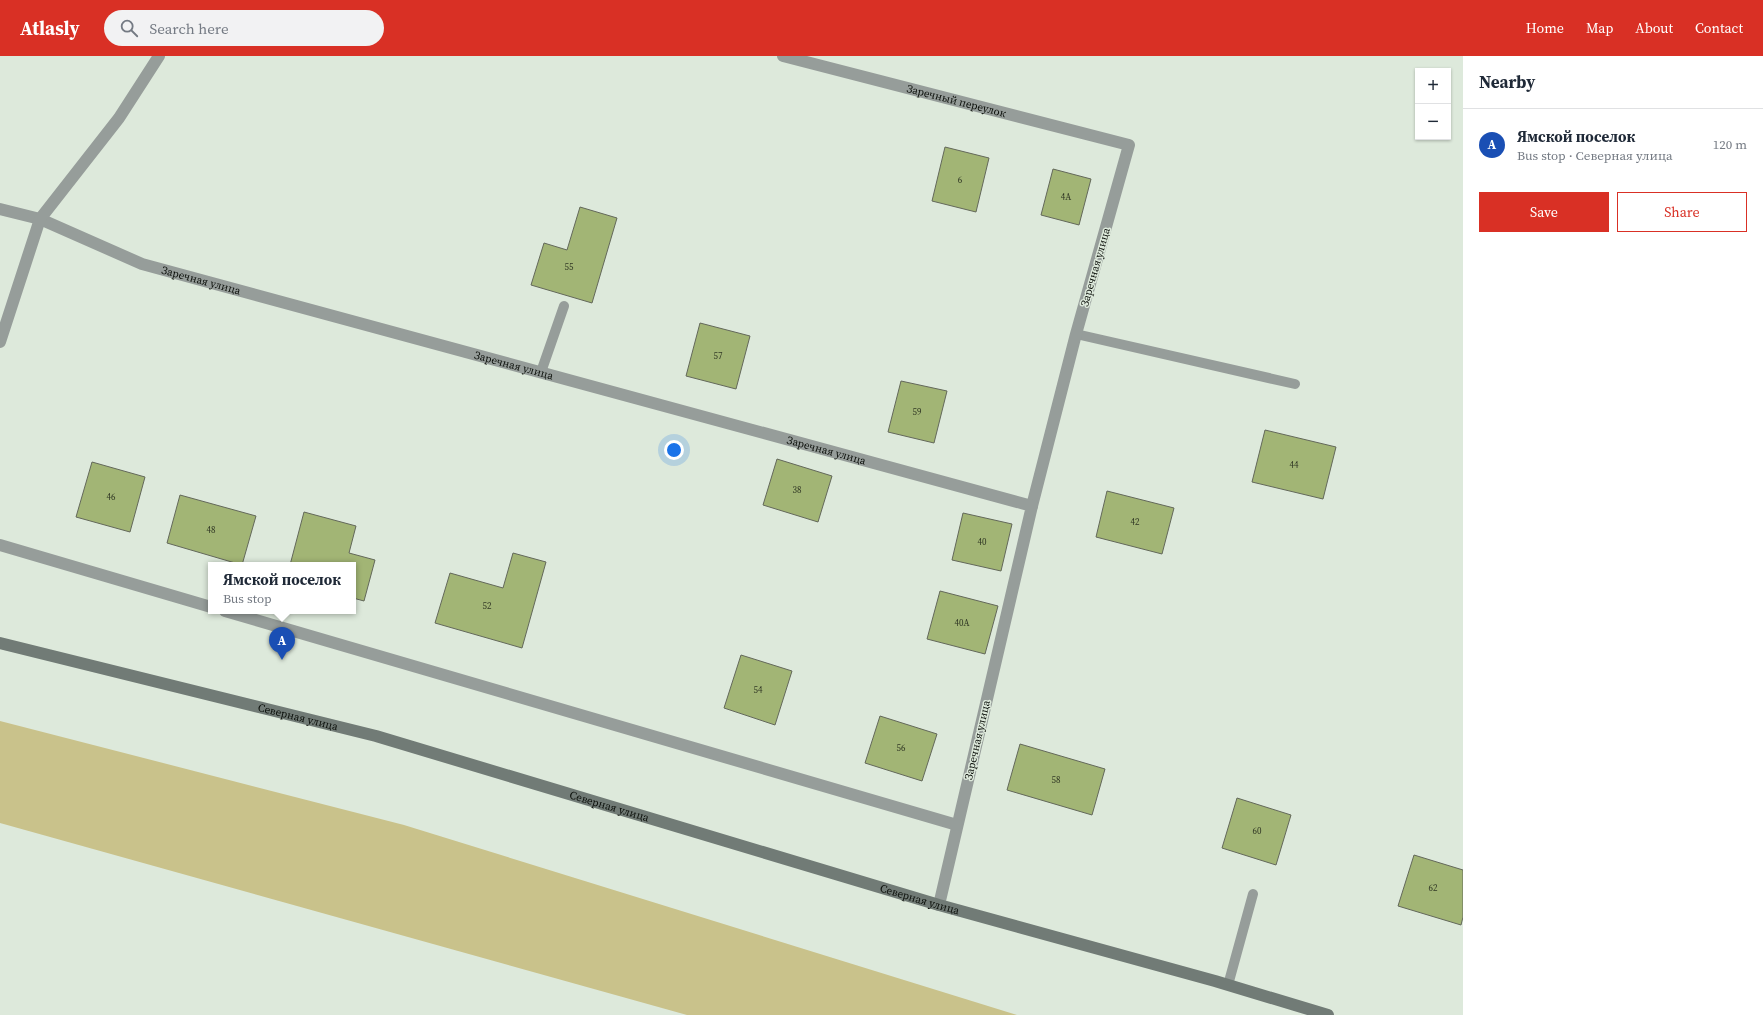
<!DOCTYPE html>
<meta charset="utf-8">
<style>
body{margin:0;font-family:"Source Serif 4",serif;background:#f2f2f3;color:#1f2937}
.controls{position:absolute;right:12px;top:12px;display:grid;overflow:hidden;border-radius:0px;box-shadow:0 1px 3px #0004}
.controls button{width:36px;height:36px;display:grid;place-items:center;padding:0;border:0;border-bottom:1px solid #e0e1e3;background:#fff;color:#1f2937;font:20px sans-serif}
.you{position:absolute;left:674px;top:394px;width:14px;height:14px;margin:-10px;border:3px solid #fff;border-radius:50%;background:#1a73e8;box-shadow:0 0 0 6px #1a73e833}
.badge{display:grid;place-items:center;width:26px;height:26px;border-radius:50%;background:#d93025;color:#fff;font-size:13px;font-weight:700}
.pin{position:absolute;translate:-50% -33px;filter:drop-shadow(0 1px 2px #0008)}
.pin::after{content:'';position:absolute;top:21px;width:14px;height:12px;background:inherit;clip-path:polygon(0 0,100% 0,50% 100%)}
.popup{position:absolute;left:208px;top:506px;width:148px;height:52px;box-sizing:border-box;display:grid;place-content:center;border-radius:0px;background:#fff;filter:drop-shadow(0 1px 3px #0005);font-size:13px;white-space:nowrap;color:#747a83}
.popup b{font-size:15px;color:#1f2937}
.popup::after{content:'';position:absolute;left:50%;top:100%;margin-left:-8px;border:8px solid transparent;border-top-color:#fff}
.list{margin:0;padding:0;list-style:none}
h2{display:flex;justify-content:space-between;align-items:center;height:52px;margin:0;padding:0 16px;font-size:17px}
h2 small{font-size:13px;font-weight:400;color:#747a83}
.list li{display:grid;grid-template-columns:26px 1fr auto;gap:12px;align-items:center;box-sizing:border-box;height:72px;padding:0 16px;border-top:1px solid #e0e1e3}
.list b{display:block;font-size:15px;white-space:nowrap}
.list p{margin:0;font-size:13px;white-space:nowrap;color:#747a83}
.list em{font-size:13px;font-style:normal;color:#747a83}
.actions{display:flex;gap:8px;padding:12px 16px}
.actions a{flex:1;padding:9px 0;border:1px solid #d93025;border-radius:0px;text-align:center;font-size:14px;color:#d93025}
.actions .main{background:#d93025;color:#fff}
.icon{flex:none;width:22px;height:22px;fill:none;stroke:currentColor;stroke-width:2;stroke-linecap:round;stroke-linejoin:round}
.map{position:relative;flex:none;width:1463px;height:959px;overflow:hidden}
header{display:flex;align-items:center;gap:24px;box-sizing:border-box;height:56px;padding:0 20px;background:#d93025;color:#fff}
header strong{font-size:19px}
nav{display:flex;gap:22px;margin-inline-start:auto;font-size:14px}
.search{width:280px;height:36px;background:#f2f2f3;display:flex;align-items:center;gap:10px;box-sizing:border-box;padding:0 14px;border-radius:22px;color:#747a83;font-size:15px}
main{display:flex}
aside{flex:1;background:#fff}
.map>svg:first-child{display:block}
.green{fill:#c9c28b}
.building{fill:#a2b575;stroke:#63685a}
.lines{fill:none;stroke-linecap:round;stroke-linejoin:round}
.lane{stroke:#969d9a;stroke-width:10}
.street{stroke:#969d9a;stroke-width:12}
.secondary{stroke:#717b76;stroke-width:12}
.labels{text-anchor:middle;stroke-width:3;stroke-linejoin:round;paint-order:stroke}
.number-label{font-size:9px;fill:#313825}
.street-label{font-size:11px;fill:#0b0f0a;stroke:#dde9db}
</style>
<header>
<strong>Atlasly</strong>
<div class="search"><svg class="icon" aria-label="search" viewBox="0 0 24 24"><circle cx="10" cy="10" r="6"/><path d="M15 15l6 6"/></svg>Search here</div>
<nav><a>Home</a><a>Map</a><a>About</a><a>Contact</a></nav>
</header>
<main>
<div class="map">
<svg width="1463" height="959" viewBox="0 0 1463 959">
<rect width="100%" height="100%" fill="#dde9db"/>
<path class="green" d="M0,665L404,769L1017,959H687L0,767Z"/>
<path class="building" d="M945,91L989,102L976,156L932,145Z
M1053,113L1091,123L1079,169L1041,159Z
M580,151L617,162L592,247L531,229L544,187L567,194Z
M700,267L750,280L736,333L686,320Z
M901,325L947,335L934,387L888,376Z
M1265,374L1336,391L1323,443L1252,426Z
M777,403L832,420L818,466L763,449Z
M92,406L145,421L130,476L76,461Z
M1107,435L1174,452L1162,498L1096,481Z
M180,439L256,460L242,509L167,487Z
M304,456L356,470L349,497L375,504L364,545L353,542V509H290Z
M963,457L1012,468L1001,515L952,504Z
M513,497L546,506L522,592L435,567L450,517L503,532Z
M940,535L998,550L985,598L927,583Z
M741,599L792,615L775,669L724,652Z
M880,660L937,678L922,725L865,707Z
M1020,688L1105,713L1092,759L1007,734Z
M1237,742L1291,759L1276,809L1222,792Z
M1414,799L1463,814V861L1461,869L1398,850Z"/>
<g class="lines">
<path class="lane" d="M1076,278L1295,328
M541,316L564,250
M1228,929L1253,838"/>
<g class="street">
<path id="s1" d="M783,0L1129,89L1076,278L1032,450"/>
<path id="s2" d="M0,153L40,163L142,208L1032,450L939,849"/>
<path d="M0,286L40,163L119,62L159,0"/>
<path d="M0,489L211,551"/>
<path d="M225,555L957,769"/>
</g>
<path class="secondary" id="s3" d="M0,587L376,680L939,849L1215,925L1328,959"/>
</g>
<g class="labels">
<g class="number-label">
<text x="960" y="127">6</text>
<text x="1066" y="144">4А</text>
<text x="569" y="214">55</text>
<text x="718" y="303">57</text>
<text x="917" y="359">59</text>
<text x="1294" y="412">44</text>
<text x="797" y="437">38</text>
<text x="111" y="444">46</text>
<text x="1135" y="469">42</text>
<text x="211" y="477">48</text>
<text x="982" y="489">40</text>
<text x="487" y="553">52</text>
<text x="962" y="570">40А</text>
<text x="758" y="637">54</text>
<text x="901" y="695">56</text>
<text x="1056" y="727">58</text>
<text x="1257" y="778">60</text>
<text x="1433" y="835">62</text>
</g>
<g class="street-label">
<text dy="4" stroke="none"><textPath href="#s1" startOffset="179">Заречный переулок</textPath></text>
<text transform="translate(1095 211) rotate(-74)" y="4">Заречная улица</text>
<text dy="4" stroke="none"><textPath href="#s2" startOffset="214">Заречная улица</textPath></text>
<text dy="4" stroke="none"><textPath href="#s2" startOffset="538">Заречная улица</textPath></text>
<text dy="4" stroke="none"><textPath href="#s2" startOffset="862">Заречная улица</textPath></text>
<text dy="4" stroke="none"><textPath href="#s3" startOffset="307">Северная улица</textPath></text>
<text transform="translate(977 684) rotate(-77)" y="4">Заречная улица</text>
<text dy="4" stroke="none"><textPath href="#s3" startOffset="631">Северная улица</textPath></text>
<text dy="4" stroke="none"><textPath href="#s3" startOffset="955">Северная улица</textPath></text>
</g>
</g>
</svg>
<div class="controls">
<button>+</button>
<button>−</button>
</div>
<div class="you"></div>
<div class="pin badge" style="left:282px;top:604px;background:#1a4fb4">A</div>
<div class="popup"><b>Ямской поселок</b>Bus stop</div>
</div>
<aside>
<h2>Nearby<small></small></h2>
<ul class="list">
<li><span class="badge" style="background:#1a4fb4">A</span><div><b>Ямской поселок</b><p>Bus stop · Северная улица</p></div><em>120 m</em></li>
</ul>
<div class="actions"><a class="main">Save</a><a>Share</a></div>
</aside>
</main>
